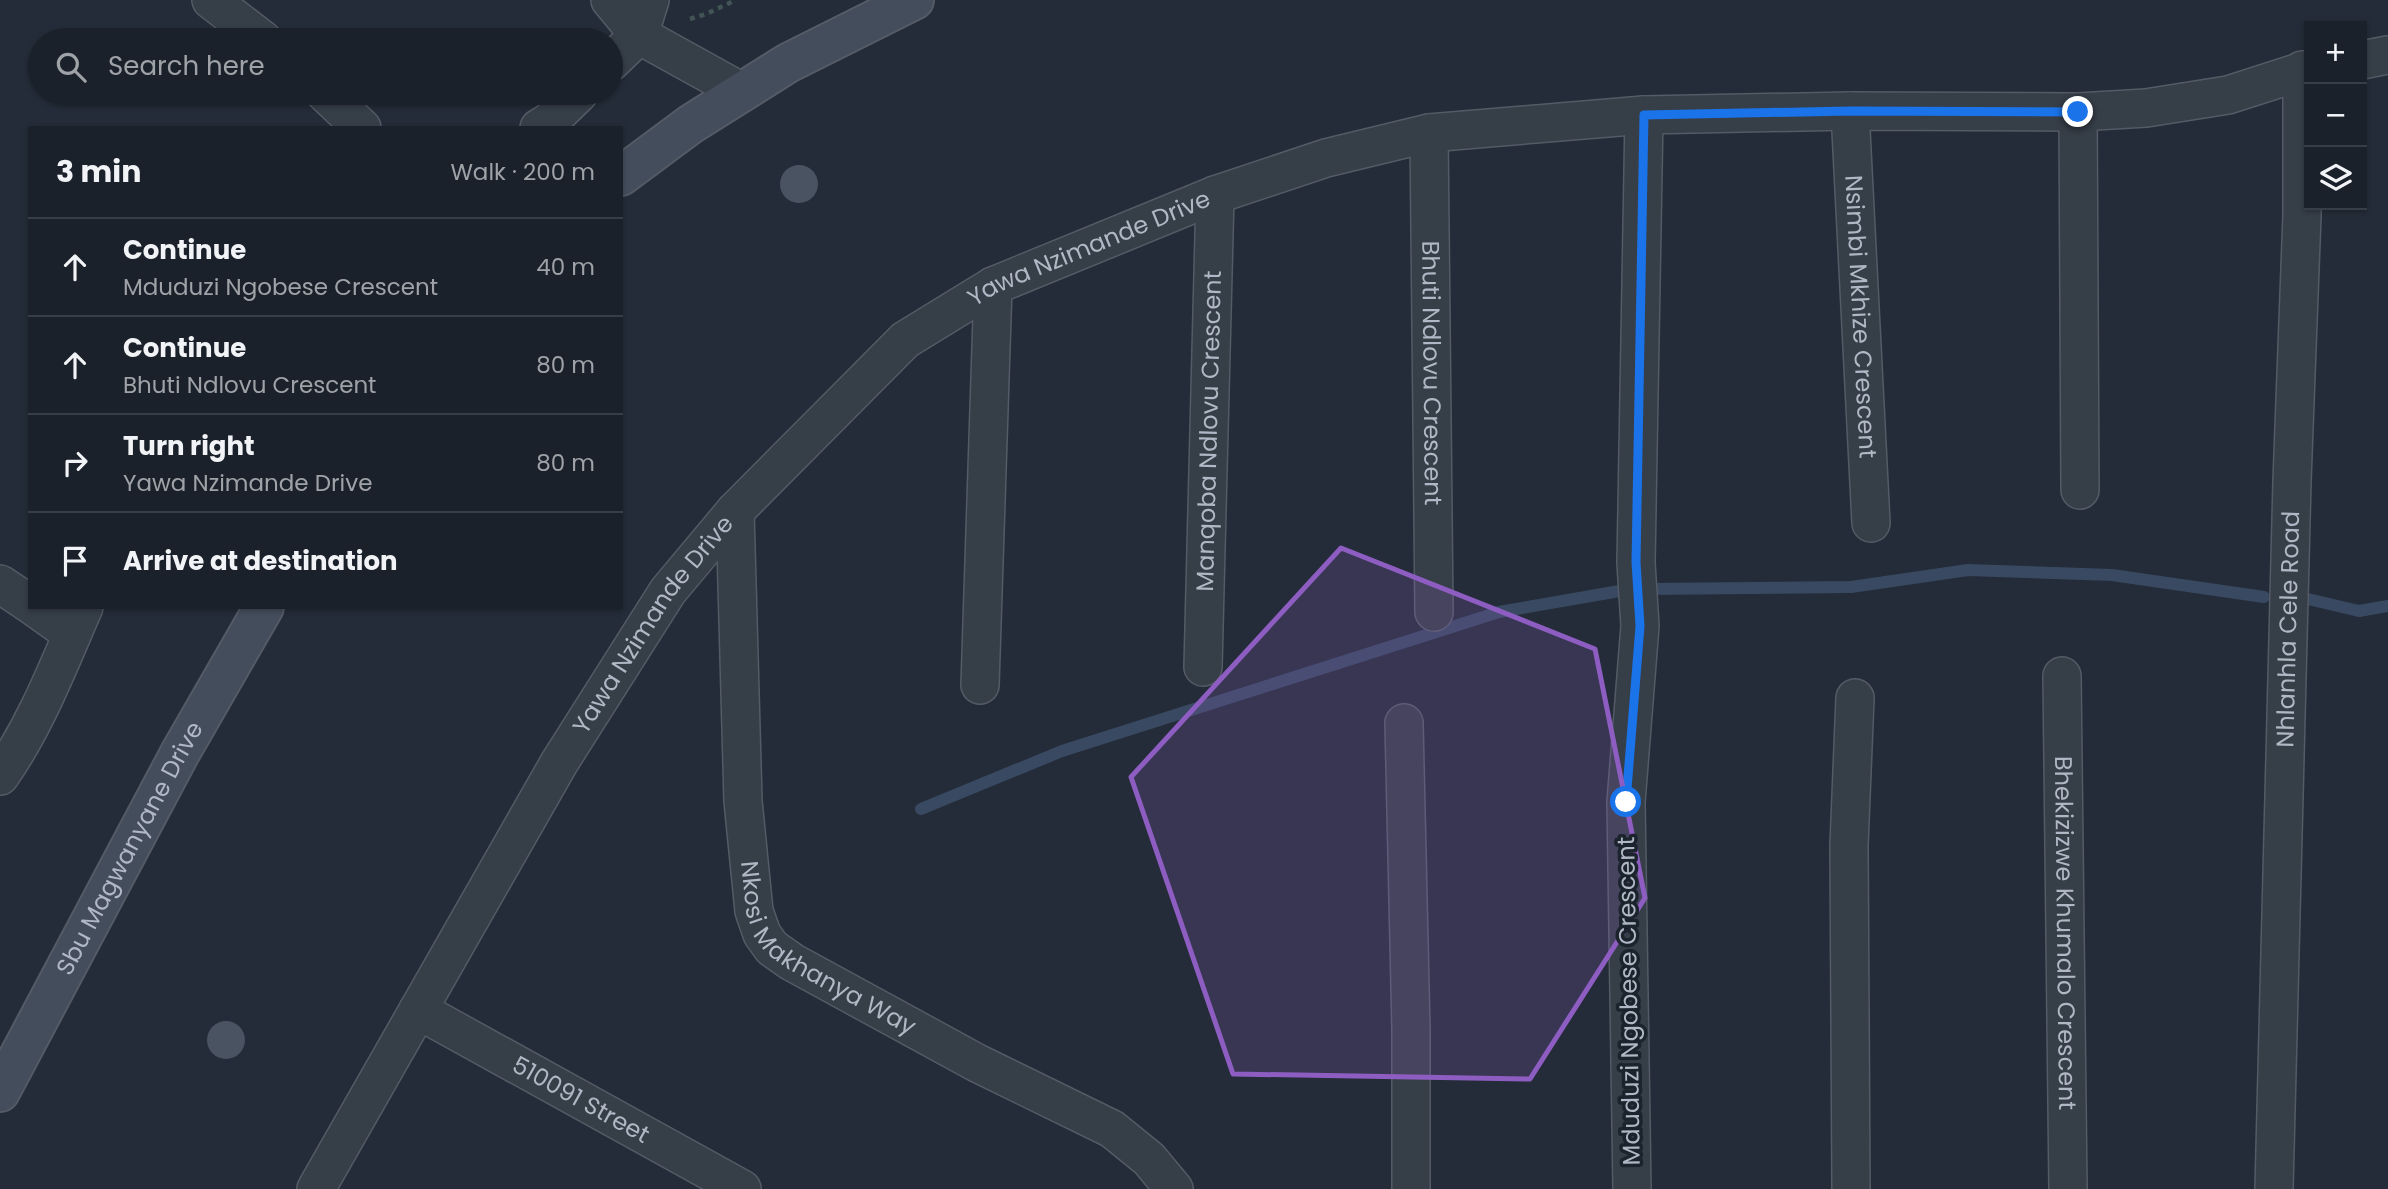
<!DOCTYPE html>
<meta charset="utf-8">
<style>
body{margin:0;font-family:Poppins,sans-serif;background:#232932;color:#f1f3f6}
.controls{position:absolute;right:21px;top:21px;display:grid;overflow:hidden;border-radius:0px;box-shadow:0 2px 5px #0004}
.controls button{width:63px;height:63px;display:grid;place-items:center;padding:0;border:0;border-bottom:2px solid #383e47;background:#1a212a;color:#f1f3f6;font:35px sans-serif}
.stop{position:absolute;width:21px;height:21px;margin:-16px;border:5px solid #1a73e8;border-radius:50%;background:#fff}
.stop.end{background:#1a73e8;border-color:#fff;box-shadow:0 2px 7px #0008}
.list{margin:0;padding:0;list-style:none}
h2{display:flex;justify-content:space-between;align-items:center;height:91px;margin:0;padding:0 28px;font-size:30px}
h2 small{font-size:23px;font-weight:400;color:#9fa3a8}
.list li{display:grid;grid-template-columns:46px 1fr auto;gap:21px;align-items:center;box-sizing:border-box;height:98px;padding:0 28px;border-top:2px solid #383e47}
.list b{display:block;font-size:26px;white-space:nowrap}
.list p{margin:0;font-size:23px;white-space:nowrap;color:#9fa3a8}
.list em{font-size:23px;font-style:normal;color:#9fa3a8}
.icon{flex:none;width:38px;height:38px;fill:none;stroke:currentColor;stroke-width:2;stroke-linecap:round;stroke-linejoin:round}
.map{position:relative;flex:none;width:2388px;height:1189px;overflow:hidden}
.search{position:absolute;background:#1a212a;box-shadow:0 2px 5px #0004;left:28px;top:28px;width:595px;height:77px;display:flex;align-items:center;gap:18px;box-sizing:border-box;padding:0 24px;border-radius:38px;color:#9fa3a8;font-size:26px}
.panel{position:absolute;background:#1a212a;box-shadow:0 2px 5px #0004;left:28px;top:126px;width:595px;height:483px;border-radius:0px}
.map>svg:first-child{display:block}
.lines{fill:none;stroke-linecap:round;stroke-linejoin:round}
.stream{stroke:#394961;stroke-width:12}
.building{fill:#495362}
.street-casing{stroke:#545b66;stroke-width:40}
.secondary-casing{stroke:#545b66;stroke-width:42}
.path{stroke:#425456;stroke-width:4.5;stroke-dasharray:5 5;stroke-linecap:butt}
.street{stroke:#363e48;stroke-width:37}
.secondary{stroke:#444d5b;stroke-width:38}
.route{stroke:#1a73e8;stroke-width:9}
.marked{fill:#8e5dc1;fill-opacity:0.2;stroke:#8e5dc1;stroke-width:5;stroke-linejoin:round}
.labels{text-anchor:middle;stroke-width:7;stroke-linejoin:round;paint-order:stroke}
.street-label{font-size:24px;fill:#b1b8c5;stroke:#1b232d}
</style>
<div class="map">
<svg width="2388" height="1189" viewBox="0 0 2388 1189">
<rect width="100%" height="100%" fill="#232c38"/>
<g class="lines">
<path class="stream" d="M1646,589L1851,587L1968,570L2112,575L2264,597
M2308,599L2359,611L2388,606
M921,809L1062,751L1499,612L1631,589"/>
</g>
<path class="building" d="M780 184a19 19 0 1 1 38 0a19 19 0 1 1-38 0Z
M207 1040a19 19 0 1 1 38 0a19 19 0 1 1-38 0Z"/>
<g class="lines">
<defs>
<g id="street">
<path d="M211,0L263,40"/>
<path d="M610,0L639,35L742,92"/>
<path d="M2362,60L2388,55"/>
<path d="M611,62L639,35L650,0"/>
<path d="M325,93L362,128"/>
<path id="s1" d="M1850,111L1871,523"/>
<path d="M2078,112L2080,490"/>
<path d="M539,128L549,122L579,93"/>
<path id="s2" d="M1429,133L1434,612"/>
<path id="s3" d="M735,511L743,801L754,911L762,934L772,948L792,962L977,1063L1112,1129L1149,1159L1174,1189"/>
<path d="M0,584L30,604"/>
<path d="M34,607L72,634"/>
<path id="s4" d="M1203,667L1215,195"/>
<path id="s5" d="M2062,676L2068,1189"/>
<path d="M980,685L993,286"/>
<path d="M1404,723L1411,1030V1189"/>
<path d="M0,776C36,725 59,664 84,607"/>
<path id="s6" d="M418,1010L742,1189"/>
<path id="s7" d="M316,1189L559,763L668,591L735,511L905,340L993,286L1215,195L1326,158L1429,133L1644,115L1850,111L2078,112L2146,108L2228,95L2309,69"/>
<path d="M1632,1189L1626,802L1640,626L1636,563L1644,115"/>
<path d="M1851,1189L1849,845L1855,698"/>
<path id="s8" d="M2274,1189L2292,481L2302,215V70"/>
</g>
<g id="secondary">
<path d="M621,176L691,124L788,63L914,0"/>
<path id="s9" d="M0,1092L180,753L264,607"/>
</g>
</defs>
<use href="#street" class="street-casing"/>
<use href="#secondary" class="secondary-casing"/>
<path class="path" d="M690,19L706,14L736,0"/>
<use href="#street" class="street"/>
<use href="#secondary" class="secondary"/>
</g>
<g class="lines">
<path class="route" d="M1626,802L1640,626L1636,562L1644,115L1850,111L2078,112"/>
</g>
<path class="marked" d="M1341,548L1595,649L1645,898L1530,1079L1233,1074L1131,777Z"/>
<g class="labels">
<g class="street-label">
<text dy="8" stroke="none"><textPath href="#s7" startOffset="1246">Yawa Nzimande Drive</textPath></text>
<text dy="8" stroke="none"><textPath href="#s1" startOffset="206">Nsimbi Mkhize Crescent</textPath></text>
<text dy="8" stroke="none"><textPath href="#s2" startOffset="240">Bhuti Ndlovu Crescent</textPath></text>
<text dy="8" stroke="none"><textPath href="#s4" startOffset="236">Manqoba Ndlovu Crescent</textPath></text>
<text dy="8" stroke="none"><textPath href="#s7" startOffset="658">Yawa Nzimande Drive</textPath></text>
<text dy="8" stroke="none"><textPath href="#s8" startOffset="560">Nhlanhla Cele Road</textPath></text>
<text dy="8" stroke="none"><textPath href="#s9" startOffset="276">Sbu Magwanyane Drive</textPath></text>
<text dy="8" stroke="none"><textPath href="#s5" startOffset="257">Bhekizizwe Khumalo Crescent</textPath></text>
<text dy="8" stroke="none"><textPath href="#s3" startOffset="478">Nkosi Makhanya Way</textPath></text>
<text transform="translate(1629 1001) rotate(-91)" y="8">Mduduzi Ngobese Crescent</text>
<text dy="8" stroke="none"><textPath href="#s6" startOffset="186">510091 Street</textPath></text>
</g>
</g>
</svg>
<div class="controls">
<button>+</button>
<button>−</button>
<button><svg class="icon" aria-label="layers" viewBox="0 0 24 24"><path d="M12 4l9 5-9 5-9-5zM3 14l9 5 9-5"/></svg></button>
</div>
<div class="stop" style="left:1626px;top:802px"></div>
<div class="stop end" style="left:2078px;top:112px"></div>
<div class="search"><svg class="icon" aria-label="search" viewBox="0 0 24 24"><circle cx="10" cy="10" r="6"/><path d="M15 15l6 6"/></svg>Search here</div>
<section class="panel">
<h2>3 min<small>Walk · 200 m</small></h2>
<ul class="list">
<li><svg class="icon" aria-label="ahead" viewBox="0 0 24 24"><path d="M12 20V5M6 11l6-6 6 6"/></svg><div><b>Continue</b><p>Mduduzi Ngobese Crescent</p></div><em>40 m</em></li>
<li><svg class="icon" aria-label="ahead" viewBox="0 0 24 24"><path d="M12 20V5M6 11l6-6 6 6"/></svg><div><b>Continue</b><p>Bhuti Ndlovu Crescent</p></div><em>80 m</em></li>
<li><svg class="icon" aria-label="right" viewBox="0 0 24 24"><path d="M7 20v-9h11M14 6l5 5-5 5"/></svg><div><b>Turn right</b><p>Yawa Nzimande Drive</p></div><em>80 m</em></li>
<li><svg class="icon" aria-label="arrive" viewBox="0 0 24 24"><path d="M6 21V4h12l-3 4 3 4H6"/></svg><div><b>Arrive at destination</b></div></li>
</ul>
</section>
</div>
